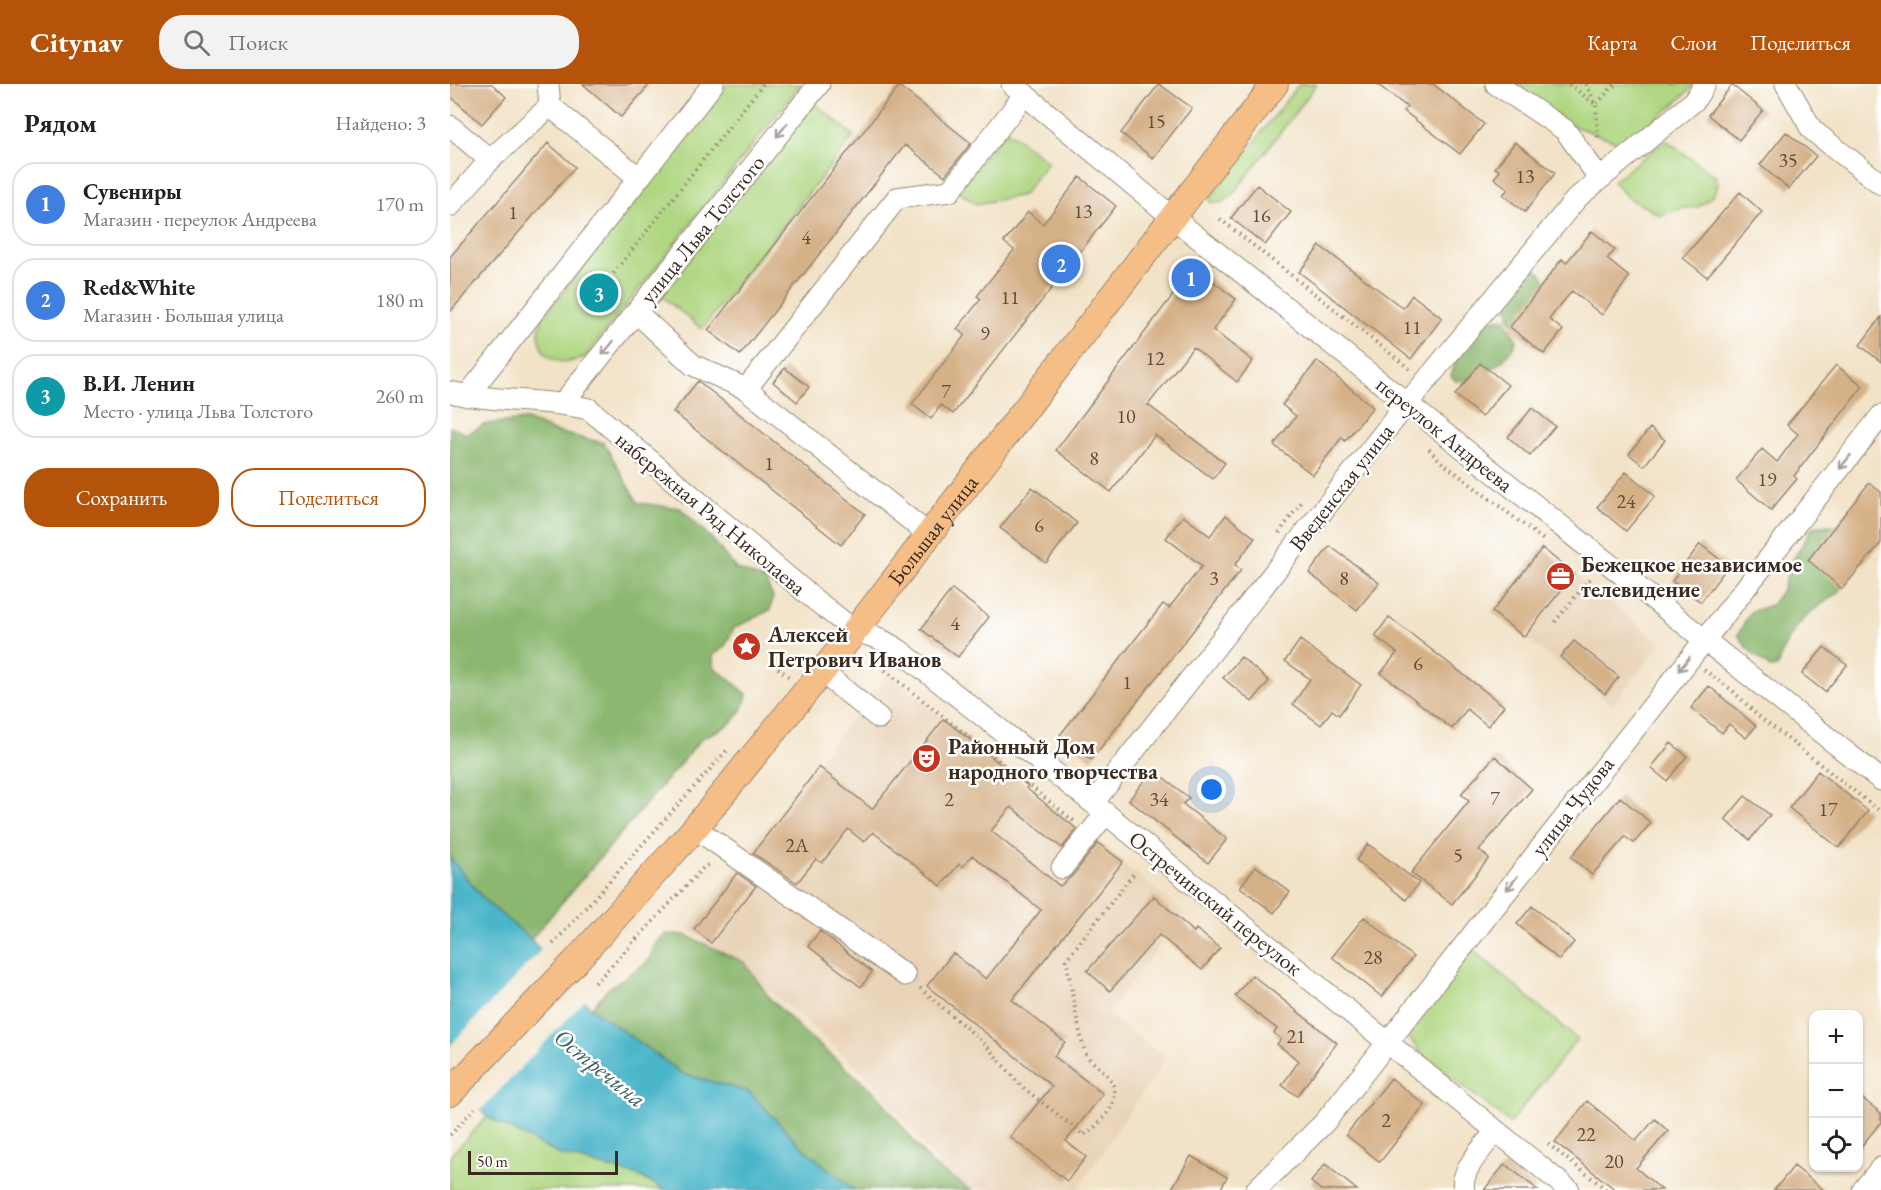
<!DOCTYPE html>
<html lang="ru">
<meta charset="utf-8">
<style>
body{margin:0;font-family:"EB Garamond",serif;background:#f2f2f2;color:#202124}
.controls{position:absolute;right:18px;bottom:18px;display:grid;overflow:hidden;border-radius:12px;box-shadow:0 2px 4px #0004}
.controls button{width:54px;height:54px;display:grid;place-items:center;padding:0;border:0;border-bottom:2px solid #e0e0e0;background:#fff;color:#202124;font:30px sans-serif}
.scale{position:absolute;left:18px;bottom:15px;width:150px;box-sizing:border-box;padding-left:6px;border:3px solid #3b2a1e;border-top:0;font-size:16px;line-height:21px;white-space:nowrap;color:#3b2a1e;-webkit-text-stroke:4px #fff;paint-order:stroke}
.you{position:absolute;left:762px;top:706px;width:21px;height:21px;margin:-15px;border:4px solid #fff;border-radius:50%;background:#1a73e8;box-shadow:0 0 0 9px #1a73e833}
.badge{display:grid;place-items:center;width:39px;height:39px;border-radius:50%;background:#b45309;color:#fff;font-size:20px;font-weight:700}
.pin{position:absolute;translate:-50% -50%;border:3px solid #fff;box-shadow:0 2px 6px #0006}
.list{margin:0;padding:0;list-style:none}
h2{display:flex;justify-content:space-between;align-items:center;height:78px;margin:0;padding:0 24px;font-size:26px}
h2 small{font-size:20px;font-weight:400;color:#757577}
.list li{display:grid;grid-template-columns:39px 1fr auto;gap:18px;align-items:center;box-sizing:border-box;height:84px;margin:0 12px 12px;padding:0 12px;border:2px solid #e0e0e0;border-radius:24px}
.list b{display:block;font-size:22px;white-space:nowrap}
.list p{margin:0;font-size:20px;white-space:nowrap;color:#757577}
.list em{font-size:20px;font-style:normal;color:#757577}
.actions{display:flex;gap:12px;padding:18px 24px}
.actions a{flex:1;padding:14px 0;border:2px solid #b45309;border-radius:24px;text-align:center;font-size:21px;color:#b45309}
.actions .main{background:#b45309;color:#fff}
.icon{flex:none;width:33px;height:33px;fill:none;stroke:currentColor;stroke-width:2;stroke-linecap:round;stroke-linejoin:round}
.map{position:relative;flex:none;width:1431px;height:1106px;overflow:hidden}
header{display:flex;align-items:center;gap:36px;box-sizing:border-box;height:84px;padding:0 30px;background:#b45309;color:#fff}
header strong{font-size:28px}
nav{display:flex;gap:33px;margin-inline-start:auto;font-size:21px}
.search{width:420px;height:54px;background:#f2f2f2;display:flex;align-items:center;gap:15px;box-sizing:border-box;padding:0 21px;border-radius:24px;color:#757577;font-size:22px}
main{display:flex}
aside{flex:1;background:#fff}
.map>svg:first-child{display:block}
.built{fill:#e9d4b8}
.green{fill:#afd681;stroke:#758050;stroke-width:1.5}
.forest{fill:#8bb76f;stroke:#637046;stroke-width:1.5}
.water{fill:#4cb6c9;stroke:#447074;stroke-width:1.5}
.pier{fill:#f2e3c8}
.building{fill:#d5b188}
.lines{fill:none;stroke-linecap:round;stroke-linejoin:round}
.minor-casing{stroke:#968673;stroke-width:23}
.major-casing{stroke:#968673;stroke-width:28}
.path{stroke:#968673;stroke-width:4;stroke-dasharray:1.5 4.5;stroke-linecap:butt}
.minor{stroke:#fff;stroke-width:21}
.major{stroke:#f6be87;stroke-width:26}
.oneway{stroke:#a79f9a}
.labels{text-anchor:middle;stroke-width:5;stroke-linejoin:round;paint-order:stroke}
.number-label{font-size:20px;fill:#624c38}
.street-label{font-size:22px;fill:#3b2a1e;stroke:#fff}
.poi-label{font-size:22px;font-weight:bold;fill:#3b2a1e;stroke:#fff;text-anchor:start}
.water-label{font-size:24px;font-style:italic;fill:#426262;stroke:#fff}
</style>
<header>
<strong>Citynav</strong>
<div class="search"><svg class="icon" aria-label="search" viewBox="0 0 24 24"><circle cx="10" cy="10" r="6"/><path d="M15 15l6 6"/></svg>Поиск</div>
<nav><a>Карта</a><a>Слои</a><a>Поделиться</a></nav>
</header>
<main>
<aside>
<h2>Рядом<small>Найдено: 3</small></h2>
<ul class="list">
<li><span class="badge" style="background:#3f7fe0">1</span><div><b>Сувениры</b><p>Магазин · переулок Андреева</p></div><em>170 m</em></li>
<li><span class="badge" style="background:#3f7fe0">2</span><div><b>Red&amp;White</b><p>Магазин · Большая улица</p></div><em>180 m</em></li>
<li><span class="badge" style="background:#0f9aa8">3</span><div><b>В.И. Ленин</b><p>Место · улица Льва Толстого</p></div><em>260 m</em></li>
</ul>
<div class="actions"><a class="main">Сохранить</a><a>Поделиться</a></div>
</aside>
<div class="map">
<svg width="1431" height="1106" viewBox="0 0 1431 1106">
<rect width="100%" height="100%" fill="#fff"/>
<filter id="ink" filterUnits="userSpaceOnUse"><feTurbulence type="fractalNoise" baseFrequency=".0167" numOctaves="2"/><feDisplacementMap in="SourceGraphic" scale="12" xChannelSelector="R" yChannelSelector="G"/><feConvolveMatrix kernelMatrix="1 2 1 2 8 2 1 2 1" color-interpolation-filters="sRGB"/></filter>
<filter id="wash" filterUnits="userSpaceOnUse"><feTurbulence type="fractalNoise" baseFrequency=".008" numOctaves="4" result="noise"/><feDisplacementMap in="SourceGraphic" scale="24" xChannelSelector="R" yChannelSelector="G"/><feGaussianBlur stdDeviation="1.35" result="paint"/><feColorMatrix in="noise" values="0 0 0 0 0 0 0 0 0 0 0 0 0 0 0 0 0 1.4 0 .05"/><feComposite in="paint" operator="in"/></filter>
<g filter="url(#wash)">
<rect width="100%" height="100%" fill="#f2e3c8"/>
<path class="built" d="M1092,464L1211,559L1162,621L1042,528Z
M438,589L734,829L657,930L716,974L627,1106H522L491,1083L423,997L347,929L237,844Z"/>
<path class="green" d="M277,0H351L136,272C106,289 80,268 92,235Z
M849,0H867L781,113L770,119L760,118L762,112Z
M1059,0H1245C1222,25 1199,43 1168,58L1121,41Z
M364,19L404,52L252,245L210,211Z
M555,45L598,78L573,111L526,120L508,107Z
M1216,56L1267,94C1271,107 1258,116 1248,123L1234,124L1210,131L1177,113L1163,97Z
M1022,865L1127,955L1060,1039L971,969L959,954L962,938Z
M37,1033L108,1070L189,1092L215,1106H0V1072Z"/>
<path class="forest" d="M1084,184L1092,190L1096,199L1067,244L1059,234L1060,227L1054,217L1072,199V189L1075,185Z
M1044,235H1055L1067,257C1054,282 1034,294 1006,297L1001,292C1007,270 1024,245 1044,235Z
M76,336L106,348L154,359L188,419L230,424L261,454L286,485L315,496L323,513L320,526L284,544L275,562L263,572L264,583L297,610C291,638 276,643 252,654L81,855L36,818L0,774V343L17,350L36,340Z
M1379,441L1387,443L1394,502C1386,512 1379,515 1369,522C1348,537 1334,558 1327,583L1320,584L1298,565L1288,551L1300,528L1321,521L1333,505L1340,481L1363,443Z
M215,850L235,851L294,878L321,916L355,949L428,1011L481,1080L521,1106H404L353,1064L299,1008L233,990L141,924L159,904L199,877L204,862Z"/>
<path class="water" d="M0,774L36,818L81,855L141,924L233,990L299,1008L353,1064L404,1106H215L189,1092L108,1070L37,1033L0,996Z"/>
<path class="pier" d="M93,864L137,914L29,1028L0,1000V962Z"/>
<g id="blocks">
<path class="building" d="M0,0H42L56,13L32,40L0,12Z
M133,0H200L171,33Z
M709,0L742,24L703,74L671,49Z
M927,0H983L1034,40L1010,70L954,27L957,23Z
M1282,1L1313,26L1289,56L1258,31Z
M449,2L521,59L495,92L455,61L290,271L258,246Z
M1336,48L1366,72L1339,105L1310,81Z
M1065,58L1105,89L1075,128L1053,111L1058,105L1044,94L1050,87L1045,84Z
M98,59L125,83L0,228V173Z
M630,93L666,122L503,330L491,321L481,335L462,320L515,251L507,245L531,215L527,212L564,166L554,158L578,128L593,140Z
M807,101L841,128L815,161L781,134Z
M1290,108L1312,128L1257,193L1233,174Z
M1142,147L1165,166L1157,175L1179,193L1152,231L1122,207L1099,235L1113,246L1094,270L1060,243L1112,175L1116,179Z
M870,162L953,224L962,211L992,234L961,275L849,188Z
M744,183L786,215L763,246L803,277L787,298L743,263L698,321L775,379L763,395L705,351L661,408L606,366Z
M1431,233V278L1410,261Z
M867,277L923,323L895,357L892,353L863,391L824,361L846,332L832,321Z
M1030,279L1058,301L1032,333L1005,311Z
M1386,281L1413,302L1344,392L1347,395L1321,426L1286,396L1312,365L1327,378L1348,350L1337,341Z
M335,284L359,303L347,318L323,298Z
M248,297L415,430L391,461L223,328Z
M1082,324L1105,342L1080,372L1058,353Z
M1200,344L1215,356L1194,382L1179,370Z
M1176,388L1205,412L1176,447L1147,423Z
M1419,399L1431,408V459L1392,505L1358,476Z
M582,403L627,439L596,479L550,444Z
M776,431L805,454L785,481L791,486L641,676L610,651L713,520L719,524L752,482L716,454L733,432L760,452Z
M1250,460L1278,482L1251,518L1222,497Z
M880,462L929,499L907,526L859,489Z
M1092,464L1124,490L1074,553L1042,528Z
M502,505L539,533L508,573L471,545Z
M939,533L1054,622L1038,642L1017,625L1002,645L931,589L947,569L925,552Z
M850,556L911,601L889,631L882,626L871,641L843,620L860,595L835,577Z
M1124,557L1169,593L1155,610L1110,573Z
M1374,563L1397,581L1375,608L1352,590Z
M791,573L819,597L802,618L773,594Z
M1259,602L1306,642L1296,654L1279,640L1272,649L1241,624Z
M494,635L578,702L576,704L627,745L612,764L561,723L541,747L610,802L622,792L648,759L673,778L562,916L615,958L604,972L653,1010L616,1057L636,1073L617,1097L560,1053L602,1002L477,902L503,869L536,895L591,826L522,771L513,783L509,780L491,802L423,748L414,758L398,745L372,779L366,775L347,799L303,769L369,683L422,725Z
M1221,659L1237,672L1217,697L1201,684Z
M1045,672L1082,705L1029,766L1039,774L1002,820L961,789L1019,717L1011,710Z
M703,685L739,714L733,720L777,755L758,779L679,716Z
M1368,687L1418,727L1389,764L1339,724Z
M1295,712L1320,731L1300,756L1275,736Z
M1170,713L1201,739L1184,759L1175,753L1142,791L1121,773Z
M918,760L969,799L956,816L906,776Z
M806,782L840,808L824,829L790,803Z
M287,789L306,802L261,859L244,845Z
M704,812L744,848L746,845L770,864L752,886L709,851L660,907L637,887Z
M1082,822L1124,858L1109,876L1067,840Z
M914,833L963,873L932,913L882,873Z
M370,847L422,888L411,903L358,862Z
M802,891L887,959L847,1012L832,1001L849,977L827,960L831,955L824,949L827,945L785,912Z
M941,994L975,1021L930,1078L896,1051Z
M1408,1011L1431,1029V1038L1408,1066Z
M1137,1017L1186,1057L1205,1035L1218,1047L1186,1084L1212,1106H1166L1105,1058Z
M741,1072L777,1093L770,1106H721Z
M875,1080L907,1106H871L861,1098Z
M1055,1080L1088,1106H1034Z
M1344,1082L1374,1106H1324Z"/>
</g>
</g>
<g filter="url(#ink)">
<use href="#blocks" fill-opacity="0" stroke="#968673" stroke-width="1.5"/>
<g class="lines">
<defs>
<path id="minor" d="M562,0L722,133L1431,696
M1046,0L1115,46L1150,95
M1336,0L1362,46L1431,100
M100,22L189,94
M0,42L40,76
M0,122L40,76L100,22L98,0
M186,228L243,281L296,305L478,450
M296,305L447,114L500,107L575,10
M0,308C46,319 93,314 139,325L365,516L405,547L428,554L449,566L643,719L1119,1106
M17,312L263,0
M113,319L369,0
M372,588L429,634
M643,719L947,332L1127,114L1244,17L1255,0
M245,744L455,891
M612,784L656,729
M806,1106L875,1038L1431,332
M1014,1106C1009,1086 1035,1062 1046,1047
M1413,1106L1431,1084"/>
<g id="major">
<path id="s1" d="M0,1009L124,879L245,744L405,547L825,0"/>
</g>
</defs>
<use href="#minor" class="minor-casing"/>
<use href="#major" class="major-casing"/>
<path class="path" d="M1119,0L1146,21L1165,0
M1136,0L1146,21L1148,56
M770,135L960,285
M156,199L313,0
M979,365L990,377L1095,457
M829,449L852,417
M1105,538L1142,492
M328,584L339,593
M435,586L625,738
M1254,586L1283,607L1306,630L1431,728
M103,860L279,664
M145,899L255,782L261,780
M470,904L534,959L571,1002L634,1051C653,1039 677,1013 657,991C652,984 642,979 637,972C630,960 620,894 616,876L685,788
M0,1051L25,1024
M1098,1060L1157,1106"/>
<use href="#minor" class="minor"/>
<use href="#major" class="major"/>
</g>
<defs><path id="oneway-shaft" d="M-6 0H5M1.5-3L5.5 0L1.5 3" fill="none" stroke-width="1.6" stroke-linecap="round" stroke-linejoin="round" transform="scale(1.5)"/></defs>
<g class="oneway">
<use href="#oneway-shaft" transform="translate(332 46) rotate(129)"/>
<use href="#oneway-shaft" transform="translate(158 264) rotate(129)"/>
<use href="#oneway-shaft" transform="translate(1395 378) rotate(128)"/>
<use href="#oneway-shaft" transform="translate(1234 580) rotate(128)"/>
<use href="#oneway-shaft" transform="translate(1062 799) rotate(128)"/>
</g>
</g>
<defs>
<symbol id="office-disc" viewBox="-11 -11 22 22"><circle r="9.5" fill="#c8321e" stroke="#fff"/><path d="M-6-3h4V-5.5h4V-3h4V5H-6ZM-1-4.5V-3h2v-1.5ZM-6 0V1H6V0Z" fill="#fff"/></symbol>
<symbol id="sight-disc" viewBox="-11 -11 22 22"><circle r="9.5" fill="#c8321e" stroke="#fff"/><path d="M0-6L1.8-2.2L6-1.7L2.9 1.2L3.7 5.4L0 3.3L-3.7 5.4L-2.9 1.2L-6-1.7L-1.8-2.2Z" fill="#fff"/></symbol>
<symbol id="theatre-disc" viewBox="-11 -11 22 22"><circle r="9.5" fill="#c8321e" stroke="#fff"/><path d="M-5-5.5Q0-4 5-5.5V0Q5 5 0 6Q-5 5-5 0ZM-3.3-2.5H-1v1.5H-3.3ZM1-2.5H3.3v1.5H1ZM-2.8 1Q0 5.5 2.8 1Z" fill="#fff"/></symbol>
</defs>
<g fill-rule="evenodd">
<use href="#office-disc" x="1094" y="476" width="33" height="33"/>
<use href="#sight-disc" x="280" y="546" width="33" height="33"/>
<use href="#theatre-disc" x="460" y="658" width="33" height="33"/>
</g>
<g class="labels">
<g class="number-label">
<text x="706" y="44">15</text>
<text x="1338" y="83">35</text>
<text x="1075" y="99">13</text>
<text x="633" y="134">13</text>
<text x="63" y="135">1</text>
<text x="811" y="138">16</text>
<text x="356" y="160">4</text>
<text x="560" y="220">11</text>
<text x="962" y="250">11</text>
<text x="535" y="256">9</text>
<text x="705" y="281">12</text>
<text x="496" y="314">7</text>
<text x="676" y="339">10</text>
<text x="644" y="381">8</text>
<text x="319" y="386">1</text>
<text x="1317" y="402">19</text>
<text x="1176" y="424">24</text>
<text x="589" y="448">6</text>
<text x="764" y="501">3</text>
<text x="894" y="501">8</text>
<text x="505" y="546">4</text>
<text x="968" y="586">6</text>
<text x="677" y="605">1</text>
<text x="1045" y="721">7</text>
<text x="499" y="722">2</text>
<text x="709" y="722">34</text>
<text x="1378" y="732">17</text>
<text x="347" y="768">2А</text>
<text x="1008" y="778">5</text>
<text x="923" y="880">28</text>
<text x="846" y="959">21</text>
<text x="936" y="1043">2</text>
<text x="1136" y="1057">22</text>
<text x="1164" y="1084">20</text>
</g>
<g class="street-label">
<text transform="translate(252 145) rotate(-51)" y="8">улица Льва Толстого</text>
<text transform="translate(995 350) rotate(39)" y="8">переулок Андреева</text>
<text transform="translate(891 403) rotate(-52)" y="8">Введенская улица</text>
<text transform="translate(261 429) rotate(40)" y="8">набережная Ряд Николаева</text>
<text dy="8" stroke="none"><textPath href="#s1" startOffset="742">Большая улица</textPath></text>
<text transform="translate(1122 722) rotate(-52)" y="8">улица Чудова</text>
<text transform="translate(766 819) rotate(39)" y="8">Остречинский переулок</text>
</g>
<g class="poi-label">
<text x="1131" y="488">Бежецкое независимое<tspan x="1131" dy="25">телевидение</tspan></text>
<text x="318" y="558">Алексей<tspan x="318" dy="25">Петрович Иванов</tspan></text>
<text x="498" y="670">Районный Дом<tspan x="498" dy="25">народного творчества</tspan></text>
</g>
<g class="water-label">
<text transform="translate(150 984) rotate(39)" y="8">Остречина</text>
</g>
</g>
</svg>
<div class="controls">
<button>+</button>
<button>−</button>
<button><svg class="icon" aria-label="locate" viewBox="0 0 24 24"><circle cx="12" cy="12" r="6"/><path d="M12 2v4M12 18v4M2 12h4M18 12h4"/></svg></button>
</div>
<div class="scale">50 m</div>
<div class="you"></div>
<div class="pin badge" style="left:741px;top:194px;background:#3f7fe0">1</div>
<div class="pin badge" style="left:611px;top:180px;background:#3f7fe0">2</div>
<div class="pin badge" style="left:149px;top:209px;background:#0f9aa8">3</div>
</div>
</main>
